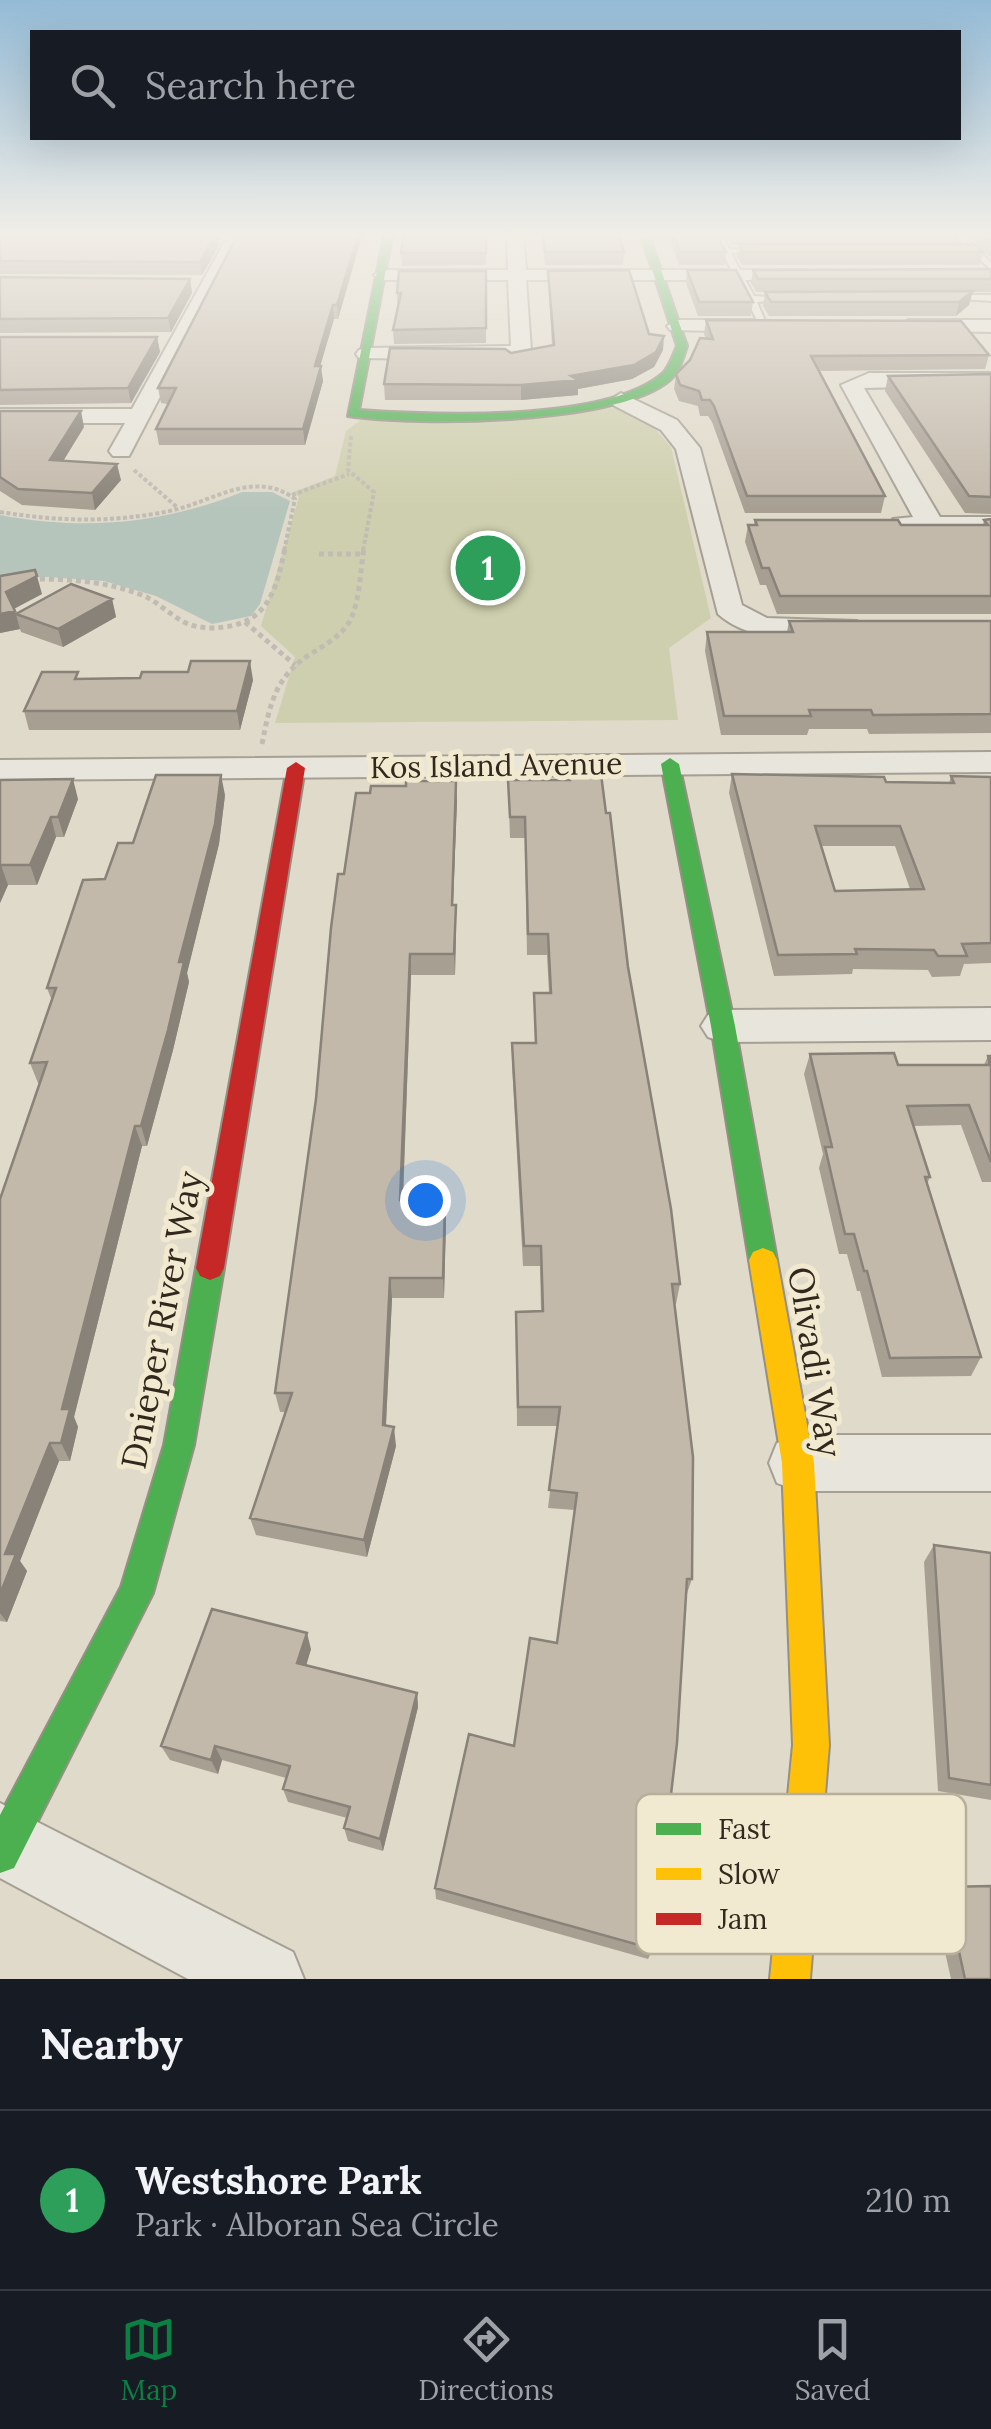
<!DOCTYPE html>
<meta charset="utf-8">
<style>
body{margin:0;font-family:Lora,serif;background:#242831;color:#f1f3f6}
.you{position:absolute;left:425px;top:1200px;width:35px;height:35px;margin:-25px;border:8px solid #fff;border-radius:50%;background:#1a73e8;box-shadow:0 0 0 15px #1a73e833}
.badge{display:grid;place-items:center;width:65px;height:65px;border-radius:50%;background:#0b8043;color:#fff;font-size:32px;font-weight:700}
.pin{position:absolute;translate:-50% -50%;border:5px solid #fff;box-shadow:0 2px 10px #0006}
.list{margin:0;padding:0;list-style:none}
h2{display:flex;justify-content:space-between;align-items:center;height:130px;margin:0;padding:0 40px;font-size:42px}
h2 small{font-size:32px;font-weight:400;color:#9ea1a6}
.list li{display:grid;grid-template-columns:65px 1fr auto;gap:30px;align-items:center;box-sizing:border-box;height:180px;padding:0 40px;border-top:2px solid #363941}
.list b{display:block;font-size:38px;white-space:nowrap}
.list p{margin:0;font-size:32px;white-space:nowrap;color:#9ea1a6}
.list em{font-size:32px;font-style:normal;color:#9ea1a6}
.icon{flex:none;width:55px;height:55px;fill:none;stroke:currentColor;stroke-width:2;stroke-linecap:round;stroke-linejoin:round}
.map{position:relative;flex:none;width:991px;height:1979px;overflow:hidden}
.search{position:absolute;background:#171b24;box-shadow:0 10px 40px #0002;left:30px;right:30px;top:30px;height:110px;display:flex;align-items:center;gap:25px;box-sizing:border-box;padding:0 35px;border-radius:0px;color:#9ea1a6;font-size:38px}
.sheet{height:310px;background:#171b24}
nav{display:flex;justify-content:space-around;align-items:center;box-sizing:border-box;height:140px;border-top:2px solid #363941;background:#171b24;font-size:28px;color:#9ea1a6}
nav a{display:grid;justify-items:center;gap:5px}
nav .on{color:#0b8043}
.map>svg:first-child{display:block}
.green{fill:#cecfae}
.water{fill:#b6c5bc}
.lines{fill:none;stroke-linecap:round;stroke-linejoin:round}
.lane-casing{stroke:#a59f94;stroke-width:4}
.street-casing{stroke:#a59f94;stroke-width:4}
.fast-casing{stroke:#958f84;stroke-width:4}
.slow-casing{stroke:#958f84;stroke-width:4}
.jam-casing{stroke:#958f84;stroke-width:4}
.path-far1{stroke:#c1bcb3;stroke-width:4;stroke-dasharray:4 2.5;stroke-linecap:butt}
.path{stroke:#c1bcb3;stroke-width:5;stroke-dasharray:5 4;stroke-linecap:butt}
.lane{fill:#e8e5dc;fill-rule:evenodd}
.street{fill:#e8e5dc;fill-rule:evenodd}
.fast{fill:#4caf50;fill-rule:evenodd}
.slow{fill:#ffc107;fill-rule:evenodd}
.jam{fill:#c62828;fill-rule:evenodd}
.wall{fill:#a89f93;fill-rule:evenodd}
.shaded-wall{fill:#888278}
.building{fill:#c3b9ab;stroke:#888278;stroke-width:2.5;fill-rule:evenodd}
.labels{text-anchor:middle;stroke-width:10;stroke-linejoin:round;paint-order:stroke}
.street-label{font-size:30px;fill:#32281d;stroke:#f1e9d0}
.near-street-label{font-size:35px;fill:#32281d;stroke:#f1e9d0}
.key{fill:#f1e9d0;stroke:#b8af9a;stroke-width:2.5}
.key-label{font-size:28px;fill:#32281d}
</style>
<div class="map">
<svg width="991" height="1979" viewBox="0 0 991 1979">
<rect width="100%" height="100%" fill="#e0daca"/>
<path class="green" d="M615,408L631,411L647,420L671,447L711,618L669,648L678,720L275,723L295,657L261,626L299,497L294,492L335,476L346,431L361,420Z"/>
<path class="water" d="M242,492H272L290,501L260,604L251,616L212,624L156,596L104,581L48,577L0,579V515C83,531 164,524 242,492Z"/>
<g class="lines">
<defs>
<path id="lane" d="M712,232H720L729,249L769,251L731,253L754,296L793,299L757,302L768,328L760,326Z
M951,232H959L991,263V270Z
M991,295V301L944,298L948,295Z"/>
<path id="street" d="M230,232H246L129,456H113L109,451L125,423H0V409H132Z
M507,232H523L526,270H807L816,275L807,280H526L531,350L528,354L505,360L359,358L356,354L359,350L366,348L511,346L508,280H383L374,275L383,270H508Z
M636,232H850L842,237H644Z
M677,320H762L772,326L762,332L670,330L667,326Z
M908,320H991V332L901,330L898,326Z
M869,373H991V385L864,388L940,517H991V533L893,531L889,525L893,519L913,517L841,385Z
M621,393L677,420L700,448L742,605L767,618L857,621L861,627L857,633C814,644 752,644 718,614L676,449L661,430L613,405L610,400Z
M991,752V772L0,780V760Z
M991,1008V1040L723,1042L708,1037L701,1026L708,1015L723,1010Z
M798,1435H991V1491H798L777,1483L769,1463L777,1443Z
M0,1803L293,1952L304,1979H188L0,1878Z"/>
<path id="fast" d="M385,232H393L359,410C432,415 606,423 663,373C669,367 673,355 677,346L640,232H648L687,346C684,355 681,367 675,375C632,426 412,426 348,416Z
M670,758L679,764L735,1026L777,1260L773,1268L763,1272L753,1268L749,1260L711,1026L661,764Z
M210,1256L220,1260L224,1268L194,1445L153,1593L14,1868L0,1873V1815L121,1587L164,1445L196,1268L200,1260Z"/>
<path id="slow" d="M763,1248L773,1252L777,1260L814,1463L829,1745L810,1979H770L793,1745L782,1463L749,1260L753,1252Z"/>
<path id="jam" d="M296,762L305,768L224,1268L220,1276L210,1280L200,1276L196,1268L287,768Z"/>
</defs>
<use href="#lane" class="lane-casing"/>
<use href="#street" class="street-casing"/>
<use href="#fast" class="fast-casing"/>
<use href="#slow" class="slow-casing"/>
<use href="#jam" class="jam-casing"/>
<path class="path-far1" d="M351,436L348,470L374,492L363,551
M134,470L178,508
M292,495L349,474
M0,512C44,519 87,522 132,517C149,515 168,512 185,507C222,495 259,472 295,499L284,551"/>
<path class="path" d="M319,554H361
M31,579C67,579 105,581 139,594C157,600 169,615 186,623C198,628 211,629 224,627C269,622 277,587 285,548
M245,622L295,665
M262,744C270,704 275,676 312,653C325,645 339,637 348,624C360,605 360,571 364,548"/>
<use href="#lane" class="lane"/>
<use href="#street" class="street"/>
<use href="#fast" class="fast"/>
<use href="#slow" class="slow"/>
<use href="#jam" class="jam"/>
</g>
<path class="wall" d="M0,232L219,245L202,275L0,274Z
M363,232L338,319H334L320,366L323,381L305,445H159L156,429L168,404L161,403L158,388Z
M486,232V265L402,266L401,253Z
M541,232H618L624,252L623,265H545Z
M671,232H715L726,252L725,265H679L670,241Z
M730,232H960L959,244L983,252L980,265H742L737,257L739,245H731L729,241Z
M964,232H991V258Z
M991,269V292H972L969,305L956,316H769L763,306L765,292H756L751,283L753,270Z
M687,270L753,302L751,316H698L686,283Z
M486,271V343L394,344L393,330L397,306V293Z
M548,271L649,334L663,350L654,367L632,379L578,389V395L521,400H385L384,384L511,353L552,345Z
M0,277L190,279L192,293L171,332L0,333Z
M706,320L989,355L985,369L819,371L885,496L881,513H745L712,422L708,416H700L698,406L679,401L674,389L676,374L690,360L706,339L704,334Z
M0,337H157L160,352L131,403L0,405Z
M991,374V514L965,513L885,391L888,376Z
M0,411L84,427L63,461L121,480L95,510L22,505L0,491Z
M991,519V614H777L766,585H760L745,542L748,525H754L755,520L901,525H983L984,520Z
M0,576L42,594L14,608L16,614L112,599L116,617L63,647L21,632L20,629L0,633Z
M789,621H991V733L869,734L867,729H809L807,735H721L705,651L707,632H787Z
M80,679L253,680L240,730H29L24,711Z
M732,774L886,782L949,783L951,776L991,777V963L964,964L960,976L932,977L928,970L853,969L852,974L774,976L729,793ZM821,846H895L910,889L835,891Z
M0,780L78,799L64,837H56L37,885H8L0,903Z
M508,780L606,813L628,967L680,1284L676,1304H675L692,1579L686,1596L653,1949L648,1959L436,1899L435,1888L514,1746L557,1643L575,1510L548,1508L558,1426H517L516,1312L541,1311L540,1266H523L512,1064V1043H535L534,993H549L547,955H527L525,838H510Z
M225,795L219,844L187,973L189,982L173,1050L147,1146H142L74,1417L78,1427L70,1461H59L20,1561L27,1571L7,1622L0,1621V1199L40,1083H38L30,1063L52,1001L47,988L105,879L133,843Z
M457,801L453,905L456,926L455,975H411L403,1200H445L446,1221L444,1298H392L386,1425L396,1446L367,1557L256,1535L250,1518L285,1412H280L275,1393L316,1099L344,874Z
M810,1054L898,1065H984L988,1056H991V1182H982L961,1125L913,1126L930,1177L927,1184L981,1357L971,1376L882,1377L860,1291H857L847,1254H839L819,1168L823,1154L804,1074Z
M934,1545L991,1553V1800L938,1791L924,1562Z
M311,1649L306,1666L417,1693L418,1707L383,1851L348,1841L344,1828L347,1818L288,1802L283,1789L286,1778L222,1760L218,1774L170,1760L161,1746Z
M945,1887L991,1979H951L933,1898Z"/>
<path class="shaded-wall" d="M217,232L219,245L202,275L200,262Z
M359,232H363L338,319L337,305Z
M190,279L192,293L171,332L168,318Z
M973,291L969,305L956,316L959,302Z
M333,305L334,319L317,377L316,362Z
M664,336L663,350L654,367L632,379L578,389V395L521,400V385L571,376Z
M157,337L160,352L131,403L128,388Z
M321,366L323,381L305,445L303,429Z
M81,411L84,427L54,476L50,460Z
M117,464L121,480L95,510L92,493Z
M37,576L42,594L12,610L6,592Z
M112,599L116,617L63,647L58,629Z
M15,611L20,629L0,633V614Z
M250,661L253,680L240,730L237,711Z
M221,775L225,795L219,844L187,973L189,982L173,1050L147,1146L141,1126Z
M73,779L78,799L64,837L58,817Z
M456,781L457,801L452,926V905Z
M51,817L56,837L37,885L30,865Z
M1,865L8,885L0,903V867Z
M456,905V926L455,975L454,954Z
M410,954L411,975L402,1221L400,1200Z
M135,1126L142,1146L74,1417L78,1427L70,1461L61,1443L62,1409Z
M445,1200L446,1221L444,1298L443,1278Z
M390,1278L392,1298L385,1444L383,1425Z
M394,1427L396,1446L367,1557L364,1540Z
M50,1443L59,1461L20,1561L27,1571L7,1622L0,1613V1594L5,1554Z
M307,1633L311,1649L302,1679L297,1663Z
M417,1693L418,1707L383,1851L380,1839Z
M215,1746L222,1760L218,1774L211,1760Z"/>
<path class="building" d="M0,232H217L200,262L0,261Z
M239,232H359L337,305H333L316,362L315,366H321L303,429H156L176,388H158Z
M404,232H486V253H401Z
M543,232H618L624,252H545Z
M672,232H715L726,252H680Z
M732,232H960L961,233H733Z
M980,232H991V242Z
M739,244H974L983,252H743Z
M991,269V279H758L753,270Z
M629,270L649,334L664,336L656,352L634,365L571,376L578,380L521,385L384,384L390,348L505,349L511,353L554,345L548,271Z
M687,270H736L753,302H699Z
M399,271H486V328L393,330L401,293H397Z
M0,277L190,279L168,318L0,319Z
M973,291L959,302H771L765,292Z
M706,320L961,321L989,355L811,356L885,496H747L714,406L710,400H702L699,391L680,385L676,374L690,360L700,338L713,339Z
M0,337H157L128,388L0,390Z
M991,374V497L969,496L888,376Z
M0,411H81L50,460L117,464L92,493L18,489L0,477Z
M991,519V596H780L769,568H762L748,525H757L755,520H898L901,525H988L984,520Z
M35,570L37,576L6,592L15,611L0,614V576Z
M71,584L112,599L58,629L16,614Z
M789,621H991V714L873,715L871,710H809L811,716H724L707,632H793Z
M191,661H250L237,711H24L42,672H78L75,679L140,678L142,672H188Z
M569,774H601L606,813H610L628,967L671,1209L680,1284H672L693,1457L692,1579H687L677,1743L653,1949L435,1888L469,1734L514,1746L530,1638L557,1643L577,1493L549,1490L560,1407H518L516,1312L543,1311L541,1246H524L512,1043H536L534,993H551L548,934H528L525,817H510L508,780H570Z
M732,774L884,777L886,782L954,783L951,776L991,777V943L962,944L967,956H938L934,950L855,949L857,954L778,955ZM815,826H900L924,889L835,891Z
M156,775H221L215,824L179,962H184L168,1030L141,1126H135L62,1409H70L61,1443H50L5,1554H16L0,1594V1199L47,1062L30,1063L56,988H47L83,880L105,879L118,843H133Z
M73,779L58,817H51L30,865H1L0,867V780Z
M406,781H456L452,905H456L454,954H410L400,1200H445L443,1278H390L383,1425L394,1427L364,1540L250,1518L292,1393H275L316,1099L331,928L338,874H344L356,793H370L371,786H406Z
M894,1053L898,1065H990L988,1056H991V1162L969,1105L907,1106L930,1177H925L981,1357L890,1358L867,1271H864L854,1234H845L825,1147H832L810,1054Z
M934,1545L991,1553V1785L949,1778Z
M212,1609L307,1633L297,1663L417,1693L380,1839L344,1828L350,1807L283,1789L290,1766L215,1746L211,1760L161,1746Z
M991,1886V1979H965L945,1887Z"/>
<linearGradient id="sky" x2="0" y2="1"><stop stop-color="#94bbd6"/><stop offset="0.46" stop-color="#f1eee7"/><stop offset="1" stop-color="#f1eee7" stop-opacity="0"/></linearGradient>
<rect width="991" height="509" fill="url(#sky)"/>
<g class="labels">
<g class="street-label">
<text transform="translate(496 766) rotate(-1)" y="10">Kos Island Avenue</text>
</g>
<g class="near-street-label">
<text transform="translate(162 1320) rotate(-79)" y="12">Dnieper River Way</text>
<text transform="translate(815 1362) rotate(81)" y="12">Olivadi Way</text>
</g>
</g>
<rect x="636" y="1794" width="330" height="160" rx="15" class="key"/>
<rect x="656" y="1823" width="45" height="12" fill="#4caf50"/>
<rect x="656" y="1868" width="45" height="12" fill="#ffc107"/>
<rect x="656" y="1913" width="45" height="12" fill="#c62828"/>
<g class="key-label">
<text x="718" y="1839">Fast</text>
<text x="718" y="1884">Slow</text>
<text x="718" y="1929">Jam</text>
</g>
</svg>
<div class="you"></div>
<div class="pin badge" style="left:488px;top:568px;background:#2e9e5b">1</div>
<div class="search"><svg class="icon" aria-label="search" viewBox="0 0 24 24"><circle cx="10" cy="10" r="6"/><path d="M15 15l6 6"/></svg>Search here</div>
</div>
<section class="sheet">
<h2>Nearby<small></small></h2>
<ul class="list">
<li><span class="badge" style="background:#2e9e5b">1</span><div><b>Westshore Park</b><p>Park · Alboran Sea Circle</p></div><em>210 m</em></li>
</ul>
</section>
<nav>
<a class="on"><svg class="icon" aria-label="map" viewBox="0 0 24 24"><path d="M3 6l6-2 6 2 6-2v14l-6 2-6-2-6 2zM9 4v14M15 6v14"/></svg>Map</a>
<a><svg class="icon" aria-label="directions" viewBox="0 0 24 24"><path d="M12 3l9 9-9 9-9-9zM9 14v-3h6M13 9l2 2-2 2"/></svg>Directions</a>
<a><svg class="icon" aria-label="saved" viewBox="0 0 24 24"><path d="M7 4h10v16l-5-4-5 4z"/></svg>Saved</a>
</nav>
